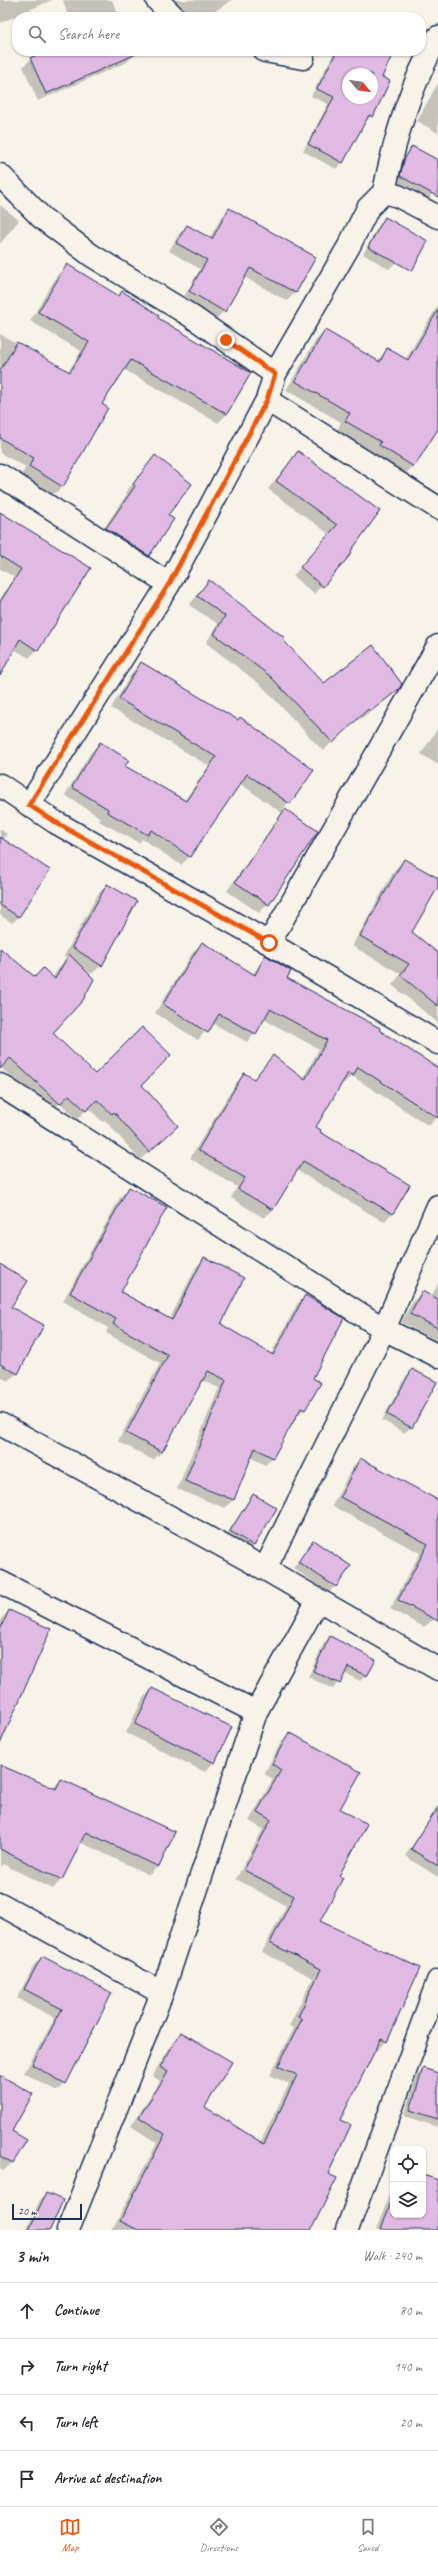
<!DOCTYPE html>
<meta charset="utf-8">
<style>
body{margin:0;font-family:Caveat,sans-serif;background:#f2f2f3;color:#2b2b33}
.controls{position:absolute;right:12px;bottom:12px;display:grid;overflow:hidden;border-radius:8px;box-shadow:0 1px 3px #0004}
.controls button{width:36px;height:36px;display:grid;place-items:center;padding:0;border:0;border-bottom:1px solid #e1e1e2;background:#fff;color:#2b2b33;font:20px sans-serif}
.compass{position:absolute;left:342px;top:68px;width:36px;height:36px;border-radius:50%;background:#fff;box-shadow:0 1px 3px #0004;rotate:119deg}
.scale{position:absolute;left:12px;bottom:10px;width:70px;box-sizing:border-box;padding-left:4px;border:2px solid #1b2f5e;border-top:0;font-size:11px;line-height:14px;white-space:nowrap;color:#1b2f5e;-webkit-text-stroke:3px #f7f3e8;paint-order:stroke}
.stop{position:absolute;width:12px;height:12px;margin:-9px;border:3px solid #ea580c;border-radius:50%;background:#fff}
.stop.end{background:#ea580c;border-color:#fff;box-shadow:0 1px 4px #0008}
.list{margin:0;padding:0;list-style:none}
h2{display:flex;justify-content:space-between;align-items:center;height:52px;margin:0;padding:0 16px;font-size:17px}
h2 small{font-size:13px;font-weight:400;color:#7c7c81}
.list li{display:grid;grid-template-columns:26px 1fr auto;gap:12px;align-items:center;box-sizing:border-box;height:56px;padding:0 16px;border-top:1px solid #e1e1e2}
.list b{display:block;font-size:15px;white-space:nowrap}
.list em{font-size:13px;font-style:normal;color:#7c7c81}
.icon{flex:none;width:22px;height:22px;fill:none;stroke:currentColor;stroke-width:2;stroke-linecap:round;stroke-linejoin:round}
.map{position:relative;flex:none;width:438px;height:2230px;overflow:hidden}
.search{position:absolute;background:#fff;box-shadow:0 1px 3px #0004;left:12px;right:12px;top:12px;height:44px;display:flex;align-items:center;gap:10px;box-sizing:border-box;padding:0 14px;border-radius:16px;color:#7c7c81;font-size:15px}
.sheet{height:276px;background:#fff}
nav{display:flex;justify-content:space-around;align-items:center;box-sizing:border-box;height:56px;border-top:1px solid #e1e1e2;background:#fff;font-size:11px;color:#7c7c81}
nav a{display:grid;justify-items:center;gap:2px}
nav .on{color:#ea580c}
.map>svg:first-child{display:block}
.shadow{fill:#0003;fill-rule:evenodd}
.building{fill:#e1bae3;stroke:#1b2f5e;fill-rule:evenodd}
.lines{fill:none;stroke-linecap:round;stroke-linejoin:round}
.minor-casing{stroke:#1b2f5e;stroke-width:25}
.minor{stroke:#f7f3e8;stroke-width:22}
.route{stroke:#ea580c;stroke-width:5}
</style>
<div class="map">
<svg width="438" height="2230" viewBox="0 0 438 2230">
<rect width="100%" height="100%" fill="#f7f3e8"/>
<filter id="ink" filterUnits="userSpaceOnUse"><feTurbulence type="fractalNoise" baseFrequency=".025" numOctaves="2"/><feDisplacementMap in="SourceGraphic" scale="8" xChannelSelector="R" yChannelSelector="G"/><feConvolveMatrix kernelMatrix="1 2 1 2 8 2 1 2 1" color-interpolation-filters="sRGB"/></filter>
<g filter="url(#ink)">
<path class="shadow" d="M0,0H52L0,23Z
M63,0H112L119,17H68Z
M175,0H232L206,17H181L172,3Z
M48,51H134L135,54L127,62L38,101L23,67L31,59Z
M335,51H393L380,77L372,116L364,122L342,162L336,169L303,151L328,104L311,96ZM348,74H372V98H348Z
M438,83V133L417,121Z
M412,147L438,161V186L427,201L394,183L398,168Z
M0,205L19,220L0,244Z
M230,209L314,257L295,293L287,301L244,277L224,311L216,319L182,300L200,269L169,251L179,234L187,226L209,239L221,218Z
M385,218L412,233L396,262L389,269L363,254L379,225Z
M67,266L118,296L122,292L156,318L250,373L227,414L218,423L123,369L100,405L107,408L62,487L53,495L21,475L26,467L0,453V334L68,372L81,351L30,321L58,274Z
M438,305V427L414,466L404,475L371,455L373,452L337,431L341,422L286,390L316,340L325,331L377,361L388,349L405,360Z
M298,452L379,511L350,552L314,594L293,576L329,534L268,489Z
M155,457L167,515L172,519L140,563L98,537L127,494L125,493Z
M0,514L90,569L37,650L29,658L14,649L0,669V599L14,577L0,569Z
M209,582L282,641L324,684L398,688L361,719L359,717L323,751L261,685L206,643L218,624L189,605Z
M142,663L313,770L283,809L317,832L268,904L259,913L227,891L282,813L239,783L189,857L181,865L142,839L139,843L99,821L101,818L65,795L91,752L100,743L123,766L184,801L209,766L111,708L133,671Z
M438,728V765L421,754Z
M0,829L7,834L3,840L19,917L12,923L0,915Z
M404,860L438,879V885L411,933L438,954V1023L392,985L401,974L352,946L395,869Z
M107,885L101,965L92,974L84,969L52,1034L95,1076L140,1085L177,1126L140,1160L105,1120L103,1122L88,1108L77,1119L60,1103L50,1112L0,1067V949L34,978H52L66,958L64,956L98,894Z
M202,943L252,975L266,957L285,979L378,1030L438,1069V1116L429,1126L352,1076L344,1083L342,1082L315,1127L392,1213L384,1222L296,1170L273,1210L264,1218L231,1198L237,1187L190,1158L236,1083L245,1074L253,1080L273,1057L302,1080L319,1049L263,1019L255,1033L247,1042L212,1023L198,1040L155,1013L193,952Z
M129,1188L119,1292L169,1320L196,1267L204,1259L220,1324L271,1354L297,1304L305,1296L311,1378L320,1384L304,1410L295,1417L273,1457L265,1465L250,1457L233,1500L225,1508L177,1489L219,1388L201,1380L162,1452L153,1460L118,1441L160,1363L106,1333L108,1328L63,1301L121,1196Z
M0,1265L10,1308L17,1373L8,1381L0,1377Z
M438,1284V1342L401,1322L413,1301L422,1292L431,1297Z
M413,1370L411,1427L404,1433L382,1420L406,1376Z
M360,1459L438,1501V1616L424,1627L390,1609L420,1553L332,1506L352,1468Z
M253,1495V1545L247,1552L224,1538Z
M313,1542L349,1566L329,1593L293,1568Z
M9,1611L50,1630L0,1745V1620Z
M330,1637L366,1675L360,1681L344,1673L333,1689L308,1677L324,1643Z
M152,1689L214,1762L205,1772L126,1733L143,1698Z
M289,1733L339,1809L337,1876L318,1921L386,2041L377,2050L374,2049L339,2120L311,2230H112L157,2143L131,2126L160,2081L152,2076L173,2042L181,2033L204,2107L260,2143L289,2084L270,2075L294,2028L289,2026L313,1978L262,1952L286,1906L236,1879L263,1829L249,1821L273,1779L264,1774L281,1742Z
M0,1766L53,1788L61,1780L158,1866L149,1875L80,1842L61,1880L53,1889L3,1864L0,1867Z
M430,1820L438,1825V1877L405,1856Z
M42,1957L111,1994L66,2083L57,2091L24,2073L55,2018L17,1998L34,1965Z
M423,2069L438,2074V2127L404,2116L417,2076Z
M0,2076L10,2131L25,2140L12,2163L3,2171L0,2169Z
M423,2176L438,2181V2230H376L393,2184V2215H423Z
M46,2194L49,2230H26L40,2200Z"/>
<path class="building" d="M46,51H143L46,94L30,58Z
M337,51H394L382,77L390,81L373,117L369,115L343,163L308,144L334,97L317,89ZM348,74H372V98H348Z
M412,146L438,160V197L400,176L404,160Z
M229,208L316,257L296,293L250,268L225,312L189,291L207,260L176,243L187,225L212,239Z
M385,217L428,241L412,271L368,247Z
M67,264L119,296L122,291L159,315L158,318L251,373L227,414L131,360L102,404L108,408L63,487L29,466L34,458L0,438V371L17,342L70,372L89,342L38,312Z
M438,310V429L414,467L379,445L381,442L345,421L350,413L295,381L325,330L380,362L387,348L408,360Z
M298,451L380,511L351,551L352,553L323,587L300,567L337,525L276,481Z
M155,455L192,484L168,515L174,519L149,556L106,528L135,486L133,484Z
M0,512L91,568L38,651L20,639L0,676V602L21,569L0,556Z
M209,580L285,638L284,641L324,683L373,645L402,684L399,689L370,712L368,709L333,743L270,676L214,634L225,616L197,596Z
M141,662L238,720L240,717L314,770L290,804L247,774L190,857L151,830L148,835L107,812L108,809L72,787L100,742L129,760L125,766L186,801L216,757L119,699Z
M285,809L318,831L269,905L235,882Z
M0,837L50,870L19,917L0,905Z
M404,859L438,878V887L412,932L438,953V1006L400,975L409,964L360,936Z
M107,884L137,901L102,966L72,947Z
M202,942L255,975L265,955L291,971L287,978L380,1028L379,1030L438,1068V1118L358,1067L353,1076L348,1073L316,1127L321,1130L320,1132L410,1185L393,1214L303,1161L273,1210L238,1189L245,1178L198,1150L244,1073L254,1079L273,1055L305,1080L327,1040L270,1009L256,1034L219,1014L208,1033L163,1004Z
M0,948L35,977L43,968L55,979L69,954L94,979L83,1000L53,1033L95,1074L142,1027L171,1055L142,1085L178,1126L149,1152L114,1112L112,1114L97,1100L86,1111L69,1095L60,1104L10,1058L0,1069Z
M129,1187L167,1207L121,1292L172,1320L204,1257L244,1278L221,1324L273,1355L305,1295L344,1318L313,1378L321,1383L305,1410L301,1408L273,1458L255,1448L234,1500L185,1481L226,1380L208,1371L162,1452L126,1433L168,1355L113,1324L116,1319L70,1293Z
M0,1264L28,1281L11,1307L44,1325L18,1374L0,1364Z
M422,1291L438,1299V1328L410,1314Z
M412,1369L437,1382L412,1428L387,1414Z
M360,1458L438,1500V1621L398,1600L428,1544L340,1497Z
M253,1494L277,1508L254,1546L230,1531Z
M313,1540L351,1566L336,1587L298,1562Z
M9,1610L51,1629L0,1744V1630Z
M330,1636L376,1660L367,1676L348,1667L340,1684L313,1671Z
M152,1688L232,1727L215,1763L135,1724Z
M289,1732L361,1772L340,1809L367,1824L339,1876L343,1878L320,1921L420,1968L387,2042L381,2039L340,2120L351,2125L328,2174L337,2178L311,2230H138L120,2221L165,2134L139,2117L168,2072L160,2067L181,2032L232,2062L205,2107L264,2144L297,2075L278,2066L302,2019L298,2017L321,1969L270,1943L294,1896L244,1870L271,1820L257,1812L281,1770L272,1764Z
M0,1765L56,1789L61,1779L175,1832L159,1867L86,1832L62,1880L0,1849Z
M438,1807V1866L411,1849Z
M42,1956L112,1993L66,2084L32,2065L62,2009L24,1989Z
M423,2068L438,2073V2119L410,2110Z
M0,2075L33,2094L12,2131L27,2140L13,2163L0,2156Z
M423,2175L438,2180V2230H381L393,2196V2215H423Z
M46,2193L63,2200L50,2230H29Z"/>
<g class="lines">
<defs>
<path id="minor" d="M157,0L174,17
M265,51L303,58
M0,175L42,218L91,255L188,314L275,374
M384,192C395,137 410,86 438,37
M267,400L438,508
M0,475L169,584L29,805
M169,584L267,400L275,374L349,246L368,208L384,192L398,196L438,217
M0,785L55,822L269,943L438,1043
M269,943L438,646
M0,1085L384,1329L438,1356
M0,1424L265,1569L438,1669
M265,1569L384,1329L438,1206
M0,1582L256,1712
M0,1904L162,1993
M68,2230L162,1993L256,1712L318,1600
M347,2230L438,1981"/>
</defs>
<use href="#minor" class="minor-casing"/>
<use href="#minor" class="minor"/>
</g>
</g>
<g class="lines" filter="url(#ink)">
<path class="route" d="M226,340L275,374L267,400L169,584L29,805L55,822L269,943"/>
</g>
</svg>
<div class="controls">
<button><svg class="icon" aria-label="locate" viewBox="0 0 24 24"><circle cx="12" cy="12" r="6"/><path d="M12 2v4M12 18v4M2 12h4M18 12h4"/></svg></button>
<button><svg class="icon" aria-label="layers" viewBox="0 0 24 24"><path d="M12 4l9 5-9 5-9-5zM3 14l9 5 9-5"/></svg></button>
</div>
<svg class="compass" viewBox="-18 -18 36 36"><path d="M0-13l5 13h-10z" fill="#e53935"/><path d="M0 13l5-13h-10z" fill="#7c7c81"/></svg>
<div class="scale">20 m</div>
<div class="stop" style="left:269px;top:943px"></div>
<div class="stop end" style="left:226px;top:340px"></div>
<div class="search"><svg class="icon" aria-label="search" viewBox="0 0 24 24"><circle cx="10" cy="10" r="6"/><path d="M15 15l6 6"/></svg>Search here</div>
</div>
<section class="sheet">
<h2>3 min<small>Walk · 240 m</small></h2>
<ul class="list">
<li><svg class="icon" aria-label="ahead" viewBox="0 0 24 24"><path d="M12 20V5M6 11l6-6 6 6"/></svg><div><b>Continue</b></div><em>80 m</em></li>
<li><svg class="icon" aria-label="right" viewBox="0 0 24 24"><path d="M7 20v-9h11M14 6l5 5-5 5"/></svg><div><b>Turn right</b></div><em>140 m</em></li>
<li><svg class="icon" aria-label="left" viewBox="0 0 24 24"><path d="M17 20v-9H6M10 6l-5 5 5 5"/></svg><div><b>Turn left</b></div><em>20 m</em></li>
<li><svg class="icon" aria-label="arrive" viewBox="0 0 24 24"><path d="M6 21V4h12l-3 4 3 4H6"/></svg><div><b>Arrive at destination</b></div></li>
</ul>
</section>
<nav>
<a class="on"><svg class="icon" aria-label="map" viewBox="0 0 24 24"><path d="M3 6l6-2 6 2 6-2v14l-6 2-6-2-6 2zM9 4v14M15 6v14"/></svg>Map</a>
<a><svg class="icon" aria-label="directions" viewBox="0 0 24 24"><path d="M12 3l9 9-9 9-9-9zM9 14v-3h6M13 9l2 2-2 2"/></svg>Directions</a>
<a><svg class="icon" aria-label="saved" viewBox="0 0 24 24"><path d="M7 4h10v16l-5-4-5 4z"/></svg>Saved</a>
</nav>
